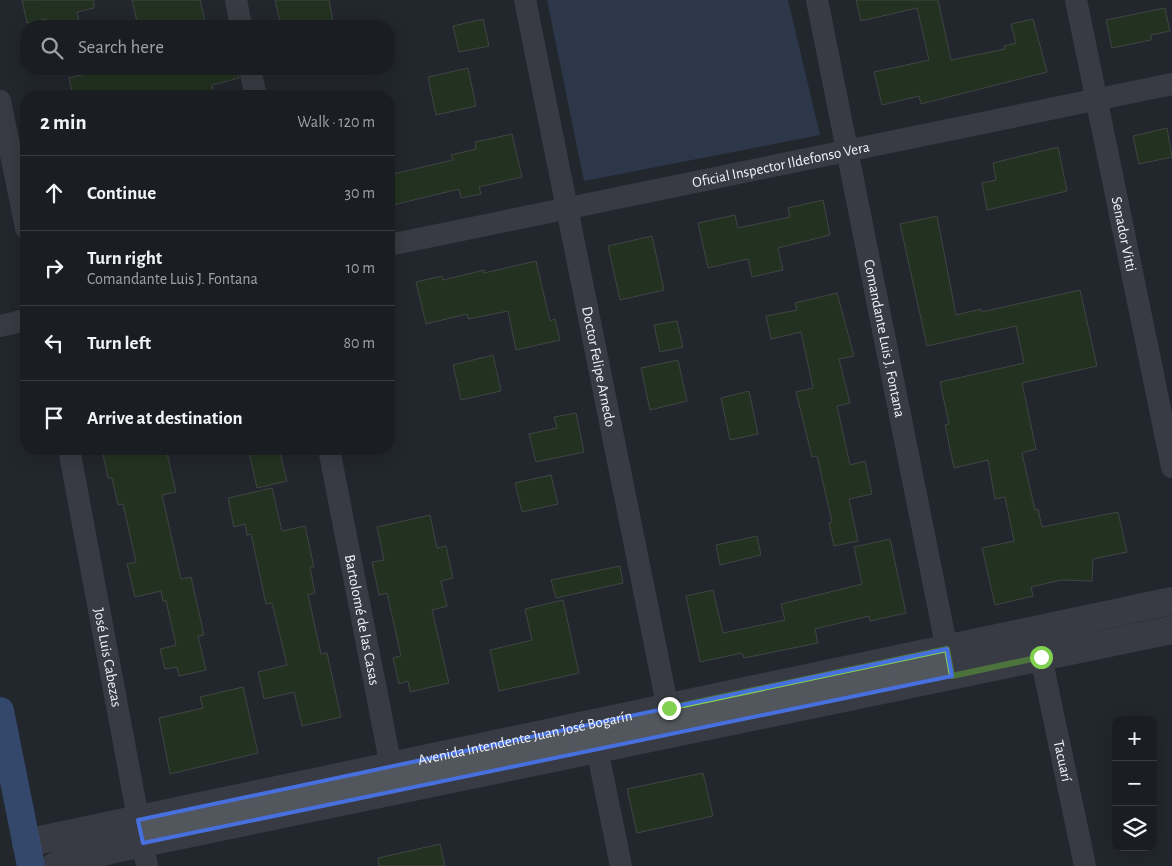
<!DOCTYPE html>
<meta charset="utf-8">
<style>
body{margin:0;font-family:"Alegreya Sans",sans-serif;background:#23262a;color:#f1f3f6}
.controls{position:absolute;right:15px;bottom:15px;display:grid;overflow:hidden;border-radius:10px;box-shadow:0 5px 20px #0002}
.controls button{width:45px;height:45px;display:grid;place-items:center;padding:0;border:0;border-bottom:1px solid #383b40;background:#1a1d22;color:#f1f3f6;font:25px sans-serif}
.stop{position:absolute;width:15px;height:15px;margin:-11px;border:4px solid #82d050;border-radius:50%;background:#fff}
.stop.end{background:#82d050;border-color:#fff;box-shadow:0 1px 5px #0008}
.list{margin:0;padding:0;list-style:none}
h2{display:flex;justify-content:space-between;align-items:center;height:65px;margin:0;padding:0 20px;font-size:21px}
h2 small{font-size:16px;font-weight:400;color:#9fa2a5}
.list li{display:grid;grid-template-columns:32px 1fr auto;gap:15px;align-items:center;box-sizing:border-box;height:75px;padding:0 20px;border-top:1px solid #383b40}
.list b{display:block;font-size:19px;white-space:nowrap}
.list p{margin:0;font-size:16px;white-space:nowrap;color:#9fa2a5}
.list em{font-size:16px;font-style:normal;color:#9fa2a5}
.icon{flex:none;width:28px;height:28px;fill:none;stroke:currentColor;stroke-width:2;stroke-linecap:round;stroke-linejoin:round}
.map{position:relative;flex:none;width:1172px;height:866px;overflow:hidden}
.search{position:absolute;background:#1a1d22;box-shadow:0 5px 20px #0002;left:20px;top:20px;width:375px;height:55px;display:flex;align-items:center;gap:12px;box-sizing:border-box;padding:0 18px;border-radius:20px;color:#9fa2a5;font-size:19px}
.panel{position:absolute;background:#1a1d22;box-shadow:0 5px 20px #0002;left:20px;top:90px;width:375px;height:365px;border-radius:20px}
.map>svg:first-child{display:block}
.green{fill:#384d6e}
.building{fill:#244111;stroke:#636861}
.lines{fill:none;stroke-linecap:round;stroke-linejoin:round}
.minor{stroke:#52565d;stroke-width:22}
.tertiary{stroke:#52565d;stroke-width:28}
.primary{stroke:#4871b6;stroke-width:28}
.route{stroke:#82d050;stroke-width:6}
.marked{fill:none;stroke:#476fde;stroke-width:4;stroke-linejoin:round}
.labels{text-anchor:middle;stroke-width:4.5;stroke-linejoin:round;paint-order:stroke}
.street-label{font-size:15px;fill:#f1f4f8;stroke:#1a1d23}
</style>
<div class="map">
<svg width="1172" height="866" viewBox="0 0 1172 866">
<rect width="100%" height="100%" fill="#23272d"/>
<path class="green" d="M547,0H788L820,135L584,181Z"/>
<path class="building" d="M22,0H94V8L77,12L80,26H48L46,19L27,23Z
M132,0H200L206,26H138Z
M275,0H329L334,26H281Z
M856,0H938L951,60L1005,49L1004,46L1016,43L1011,24L1033,19L1047,72L921,104L919,96L882,105L874,72L929,60L917,8L861,21Z
M1165,8L1170,31L1151,35V40L1112,48L1106,20Z
M483,19L489,46L459,52L453,26Z
M468,68L476,106L436,115L428,77Z
M107,69H237L239,78L212,85L214,96H73L69,78Z
M1167,128L1172,157L1139,164L1133,136Z
M512,134L522,177L479,187L481,194L461,198L459,189L389,206V175L453,160L451,155L476,149L475,142Z
M1058,147L1067,191L987,210L982,183L996,180L993,163Z
M823,200L830,235L778,248L783,270L752,277L748,259L708,268L698,223L735,215L738,228L790,217L788,208Z
M937,216L956,315L981,309V312L1080,290L1097,366L1022,383L1036,449L1022,453L1035,510L1038,509L1042,527L1118,512L1127,552L1093,559L1092,581L1061,580L1031,587L1033,596L995,605L982,548L1014,541L1005,497L995,499L988,460L954,468L945,425L949,424L940,382L1024,363L1016,326L927,346L900,224Z
M652,236L664,290L620,300L608,246Z
M536,261L550,321L555,319L560,340L516,350L508,311L468,319L467,314L426,324L416,282L442,276L443,280L484,270V273Z
M837,293L854,356L839,359L850,403L837,406L850,465L865,461L872,494L849,499L858,541L834,546L829,523L832,522L817,456L812,457L796,392L813,388L801,332L771,339L766,316L797,310L795,303Z
M677,321L683,347L660,352L654,325Z
M493,355L501,391L461,400L453,365Z
M678,360L687,401L650,410L641,368Z
M749,391L758,434L730,440L721,398Z
M576,413L584,452L536,462L529,434L557,428L554,417Z
M102,449H166L176,492L162,495L181,579L191,577L204,635L198,636L206,670L179,676L177,667L165,669L160,649L176,645L166,601H163L161,591L135,597L127,564L136,562L123,504L118,505L112,478H108Z
M265,449H279L287,481L257,488L249,452Z
M551,475L558,504L522,512L515,483Z
M272,488L282,531L305,526L314,567H310L315,593L308,595L321,654L327,653L341,717L302,726L294,692L264,699L258,672L287,665L272,603L266,604L251,534L247,535L245,524L234,527L228,498Z
M430,515L437,548L446,546L453,578L441,581L447,606L432,610L449,683L410,692L408,681L399,684L393,658L401,656L387,593L379,595L372,562L384,560L377,527Z
M757,536L761,555L720,565L716,545Z
M890,539L906,613L870,621L869,616L815,629L818,643L744,658L742,653L700,662L686,596L713,590L723,633L785,620L781,604L862,584L854,547Z
M620,566L623,583L556,598L551,580Z
M563,600L579,673L499,691L490,650L532,640L525,609Z
M243,687L258,753L170,774L159,718L203,708L200,697Z
M703,773L713,816L637,833L627,789Z
M440,844L445,866H379L378,858Z"/>
<g class="lines">
<g class="minor">
<path d="M236,0L241,26"/>
<path id="s1" d="M525,0L671,724"/>
<path id="s2" d="M817,0L950,665"/>
<path id="s3" d="M1076,0L1172,467"/>
<path d="M250,69L256,96"/>
<path d="M0,101L26,228"/>
<path id="s4" d="M389,245L1172,84"/>
<path d="M0,326L26,320"/>
<path id="s5" d="M69,449L147,866"/>
<path id="s6" d="M329,449L394,782"/>
<path id="s7" d="M1041,657L1085,866"/>
<path d="M597,749L621,866"/>
</g>
<g class="tertiary">
<path id="s8" d="M26,843L1172,601"/>
<path d="M55,866L65,861L119,848L1172,630"/>
</g>
<path class="primary" d="M0,711L31,866"/>
</g>
<g class="lines">
<path class="route" d="M669,708L947,649L952,676L1041,657"/>
</g>
<path d="M0 0H1172V866H0ZM947,649L952,676L143,843L138,820Z" fill="#23272d" fill-opacity=".55" fill-rule="evenodd"/>
<path class="marked" d="M947,649L952,676L143,843L138,820Z"/>
<g class="labels">
<g class="street-label">
<text dy="5" stroke="none"><textPath href="#s4" startOffset="400">Oficial Inspector Ildefonso Vera</textPath></text>
<text dy="5" stroke="none"><textPath href="#s3" startOffset="239">Senador Vitti</textPath></text>
<text dy="5" stroke="none"><textPath href="#s2" startOffset="345">Comandante Luis J. Fontana</textPath></text>
<text dy="5" stroke="none"><textPath href="#s1" startOffset="374">Doctor Felipe Arnedo</textPath></text>
<text dy="5" stroke="none"><textPath href="#s6" startOffset="174">Bartolomé de las Casas</textPath></text>
<text dy="5" stroke="none"><textPath href="#s5" startOffset="212">José Luis Cabezas</textPath></text>
<text dy="5" stroke="none"><textPath href="#s8" startOffset="510">Avenida Intendente Juan José Bogarín</textPath></text>
<text dy="5" stroke="none"><textPath href="#s7" startOffset="106">Tacuarí</textPath></text>
</g>
</g>
</svg>
<div class="controls">
<button>+</button>
<button>−</button>
<button><svg class="icon" aria-label="layers" viewBox="0 0 24 24"><path d="M12 4l9 5-9 5-9-5zM3 14l9 5 9-5"/></svg></button>
</div>
<div class="stop" style="left:1041px;top:657px"></div>
<div class="stop end" style="left:669px;top:708px"></div>
<div class="search"><svg class="icon" aria-label="search" viewBox="0 0 24 24"><circle cx="10" cy="10" r="6"/><path d="M15 15l6 6"/></svg>Search here</div>
<section class="panel">
<h2>2 min<small>Walk · 120 m</small></h2>
<ul class="list">
<li><svg class="icon" aria-label="ahead" viewBox="0 0 24 24"><path d="M12 20V5M6 11l6-6 6 6"/></svg><div><b>Continue</b></div><em>30 m</em></li>
<li><svg class="icon" aria-label="right" viewBox="0 0 24 24"><path d="M7 20v-9h11M14 6l5 5-5 5"/></svg><div><b>Turn right</b><p>Comandante Luis J. Fontana</p></div><em>10 m</em></li>
<li><svg class="icon" aria-label="left" viewBox="0 0 24 24"><path d="M17 20v-9H6M10 6l-5 5 5 5"/></svg><div><b>Turn left</b></div><em>80 m</em></li>
<li><svg class="icon" aria-label="arrive" viewBox="0 0 24 24"><path d="M6 21V4h12l-3 4 3 4H6"/></svg><div><b>Arrive at destination</b></div></li>
</ul>
</section>
</div>
